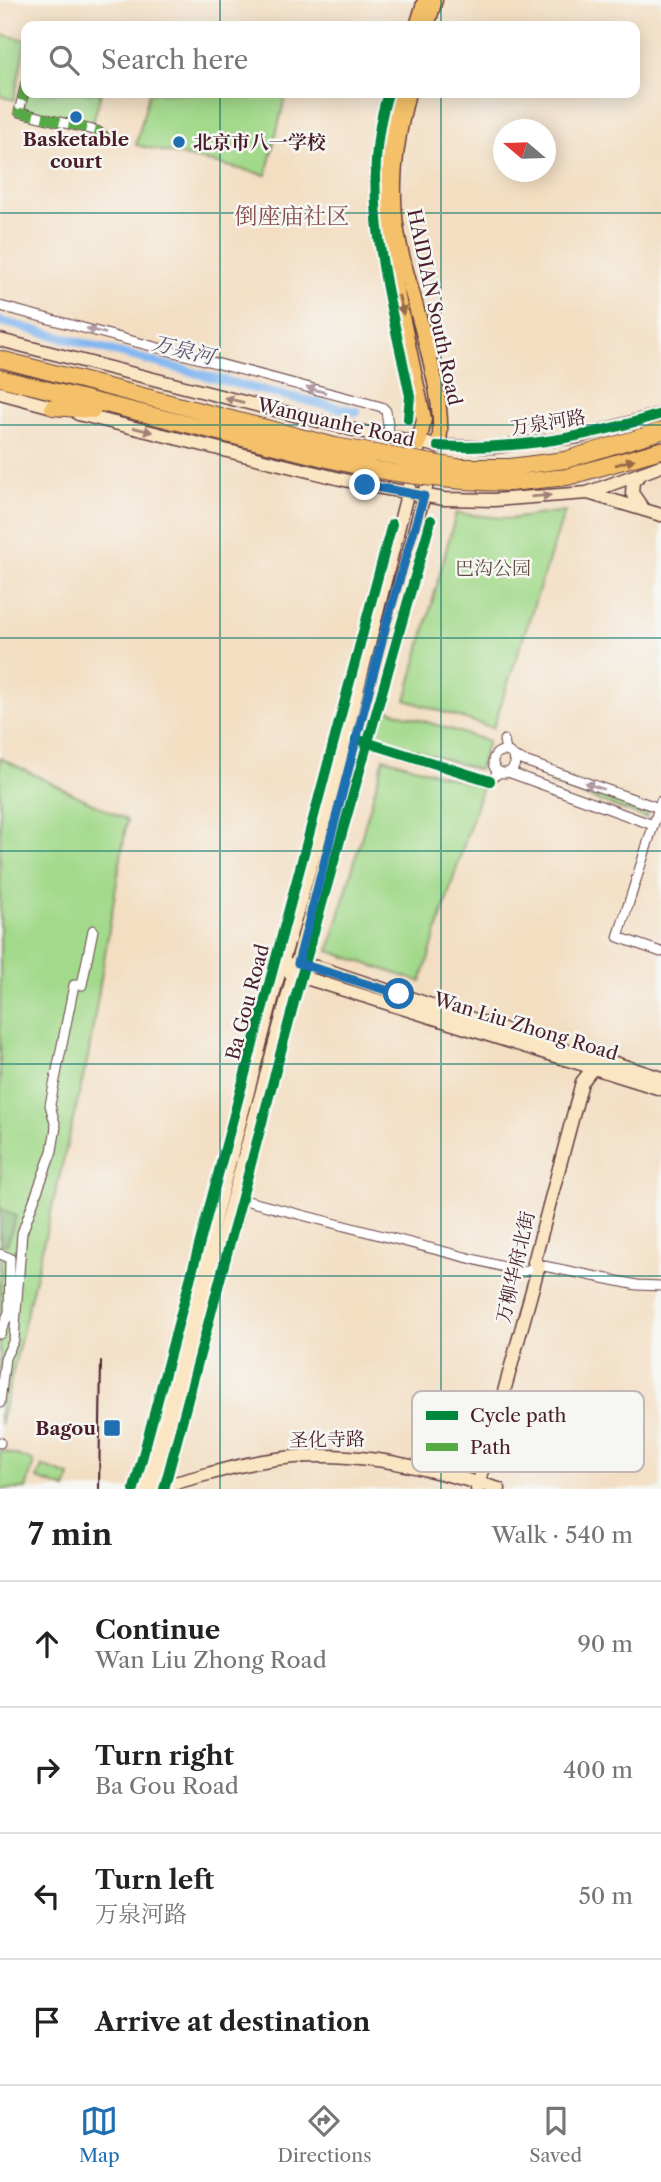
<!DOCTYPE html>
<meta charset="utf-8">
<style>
body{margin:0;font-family:"Libre Caslon Text","Noto Serif SC",serif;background:#f6f6f6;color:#222}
.compass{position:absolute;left:493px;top:119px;width:63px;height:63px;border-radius:50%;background:#fff;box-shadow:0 4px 18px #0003;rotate:289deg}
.stop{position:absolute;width:21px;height:21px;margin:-16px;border:5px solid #1f6fb2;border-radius:50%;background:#fff}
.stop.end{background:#1f6fb2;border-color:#fff;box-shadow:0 2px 7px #0008}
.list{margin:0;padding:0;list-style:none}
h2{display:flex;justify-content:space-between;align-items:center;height:91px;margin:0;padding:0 28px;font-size:30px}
h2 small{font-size:23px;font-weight:400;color:#767676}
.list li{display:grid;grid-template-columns:46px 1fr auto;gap:21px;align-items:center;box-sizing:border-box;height:126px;padding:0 28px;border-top:2px solid #e0e0e0}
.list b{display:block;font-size:26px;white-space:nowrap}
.list p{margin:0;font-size:23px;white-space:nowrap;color:#767676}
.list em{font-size:23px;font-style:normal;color:#767676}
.icon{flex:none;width:38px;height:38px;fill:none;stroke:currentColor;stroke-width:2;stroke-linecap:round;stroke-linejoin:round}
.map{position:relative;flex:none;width:661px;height:1489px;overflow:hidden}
.search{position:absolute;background:#fff;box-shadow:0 4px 18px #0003;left:21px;right:21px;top:21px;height:77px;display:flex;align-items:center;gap:18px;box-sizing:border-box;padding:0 24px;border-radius:14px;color:#767676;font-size:26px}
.sheet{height:595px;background:#fff}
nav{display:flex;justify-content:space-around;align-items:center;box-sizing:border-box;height:98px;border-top:2px solid #e0e0e0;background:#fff;font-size:19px;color:#767676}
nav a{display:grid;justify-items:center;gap:4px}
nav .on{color:#1f6fb2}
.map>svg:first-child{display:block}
.green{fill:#a2d98a;stroke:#767c5a;stroke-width:2}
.forest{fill:#81b976;stroke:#666c50;stroke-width:2}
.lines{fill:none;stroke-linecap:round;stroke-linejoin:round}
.canal{stroke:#83b7f1;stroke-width:9}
.street-casing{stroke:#633c42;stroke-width:11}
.secondary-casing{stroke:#633c42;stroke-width:15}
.primary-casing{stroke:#633c42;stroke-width:17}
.highway-casing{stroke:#633c42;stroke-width:18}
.street{stroke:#fff;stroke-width:9}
.secondary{stroke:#fbe6c3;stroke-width:12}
.primary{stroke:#f4c16a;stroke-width:14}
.highway{stroke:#f4c16a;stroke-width:16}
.tram{stroke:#4a1f2b;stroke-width:2}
.highway-bridge-casing{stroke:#633c42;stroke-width:18;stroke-linecap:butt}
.highway-bridge{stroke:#f4c16a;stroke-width:16}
.quiet{stroke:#57aa44;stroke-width:9;stroke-dasharray:18 9;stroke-linecap:butt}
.cycleway-casing{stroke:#f6f6f2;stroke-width:15}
.cycleway{stroke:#00873e;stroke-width:10}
.oneway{fill:#966847}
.oneway2{fill:#ae9aa0}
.oneway3{fill:#a28277}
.route{stroke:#1f6fb2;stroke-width:9}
.grid{fill:none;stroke:#0f766e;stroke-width:2;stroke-opacity:0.55}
.poi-dot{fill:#1f6fb2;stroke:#f6f6f2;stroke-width:2.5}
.labels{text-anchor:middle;stroke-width:5;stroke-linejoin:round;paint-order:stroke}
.poi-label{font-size:19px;font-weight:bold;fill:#4a1f2b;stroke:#f6f6f2}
.street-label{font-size:19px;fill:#4a1f2b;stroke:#f6f6f2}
.park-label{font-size:19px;fill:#604e43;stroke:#f6f6f2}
.water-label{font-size:21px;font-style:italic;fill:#5e5470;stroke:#f6f6f2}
.quarter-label{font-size:23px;fill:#854e4e;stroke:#f6f6f2}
.key{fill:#f6f6f2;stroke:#c2b6b6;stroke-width:2}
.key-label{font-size:19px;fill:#4a1f2b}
</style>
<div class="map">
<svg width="661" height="1489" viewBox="0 0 661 1489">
<rect width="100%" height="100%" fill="#f6f6f2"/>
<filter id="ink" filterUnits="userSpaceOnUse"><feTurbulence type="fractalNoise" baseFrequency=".0143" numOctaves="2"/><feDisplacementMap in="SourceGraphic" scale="14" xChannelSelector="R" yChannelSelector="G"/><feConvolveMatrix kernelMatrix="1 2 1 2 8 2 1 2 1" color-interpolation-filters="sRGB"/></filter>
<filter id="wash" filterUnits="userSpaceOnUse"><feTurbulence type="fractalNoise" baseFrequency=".00686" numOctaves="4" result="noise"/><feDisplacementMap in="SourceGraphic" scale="28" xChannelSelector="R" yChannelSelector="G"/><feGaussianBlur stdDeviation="1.57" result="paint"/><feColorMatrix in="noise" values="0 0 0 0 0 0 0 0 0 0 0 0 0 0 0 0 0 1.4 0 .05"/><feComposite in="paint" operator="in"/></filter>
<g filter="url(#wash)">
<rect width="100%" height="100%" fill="#f3dec2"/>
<path class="green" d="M0,34L26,40L14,100L0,96Z
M27,93H101L92,126L23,108Z
M149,93L286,94L266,175L136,145Z
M565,511L493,728L406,700L456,513L510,519Z
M385,709L488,741L479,770L376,738Z
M0,758L127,820L88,1057L0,1425Z
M384,758L482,787L421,982L329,951Z
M555,774L649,809L646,818L551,784Z
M0,1450L34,1461L26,1489H0Z
M42,1466L70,1476L66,1489L37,1479Z"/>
<path class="forest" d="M0,1208L16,1216L7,1245L0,1244Z"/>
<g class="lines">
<path class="canal" d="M0,321L248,387L357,412"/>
</g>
</g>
<g filter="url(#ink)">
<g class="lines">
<defs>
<path id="street" d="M26,83L19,112L97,131L109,140
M0,306L382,407L386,411L390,438
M356,739L490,781L499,772
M504,740L506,751
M493 762a11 11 0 1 1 22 0a11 11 0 1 1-22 0Z
M513,757L659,808
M508,772L653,825
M661,801L618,937L661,952
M232,1197L523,1272L539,1265L637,1285L661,1286
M0,1254L10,1258L9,1312L0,1334
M0,1403L5,1358L14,1340L22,1233L52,1151L56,1127L50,1105L74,985H82L93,930
M0,1442V1443"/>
<path id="secondary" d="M0,340L354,430L438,446L494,447L578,437L661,414
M0,393L60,409
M78,414L365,485L444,499L494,500L587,493L661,466
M641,474L633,481L632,493L644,510
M588,493L661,515
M291,965L318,967L574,1053L596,1057L661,1078
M290,973L661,1089
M154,1488C191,1480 227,1467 263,1461C346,1446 420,1466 499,1489
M144,1489L276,984L331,794L418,451
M154,1489C248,1149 337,809 431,470
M477,1489L539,1265L534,1262L582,1082L593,1068L596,1057"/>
<path id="primary" d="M417,26L425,0
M427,26L435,0
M397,93L385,162L383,209L391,265L424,419L419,444
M408,93C395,144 388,195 400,247C410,294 450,404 438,446"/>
<path id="highway" d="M0,359L335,446
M0,378L332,460
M53,407L93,410
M510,467L565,460L661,431
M510,483L567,477L661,450"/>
</defs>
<use href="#street" class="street-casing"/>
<use href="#secondary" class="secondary-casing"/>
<use href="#primary" class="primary-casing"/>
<use href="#highway" class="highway-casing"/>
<use href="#street" class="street"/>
<use href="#secondary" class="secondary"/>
<use href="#primary" class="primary"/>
<use href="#highway" class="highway"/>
<path class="tram" d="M99,1489L101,1361"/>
<defs>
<path id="highway-bridge" d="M335,446L456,467H510
M332,460C392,475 449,482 510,483"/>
</defs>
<use href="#highway-bridge" class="highway-bridge-casing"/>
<use href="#highway-bridge" class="highway-bridge"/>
<path class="quiet" d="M26,83L19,112L97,131L109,140"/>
<defs>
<path id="cycleway" d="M388,93C357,192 390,298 410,396L408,419
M438,446C513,451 589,437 661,414
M356,739L490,781
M134,1489L392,524
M164,1489L296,995L431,520"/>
</defs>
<use href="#cycleway" class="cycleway-casing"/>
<use href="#cycleway" class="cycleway"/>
</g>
<defs><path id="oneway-solid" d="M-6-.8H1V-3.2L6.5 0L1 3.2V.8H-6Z" transform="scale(1.75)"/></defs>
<g class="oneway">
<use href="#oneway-solid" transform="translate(401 305) rotate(76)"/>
<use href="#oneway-solid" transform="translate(625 462) rotate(-17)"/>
</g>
<g class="oneway2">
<use href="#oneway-solid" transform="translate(96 331) rotate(-165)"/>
<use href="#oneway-solid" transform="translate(316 390) rotate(-165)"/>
<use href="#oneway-solid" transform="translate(594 786) rotate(-161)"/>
</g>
<g class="oneway3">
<use href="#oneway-solid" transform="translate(234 400) rotate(-166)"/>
<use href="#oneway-solid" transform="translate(143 430) rotate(14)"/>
<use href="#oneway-solid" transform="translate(541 496) rotate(-5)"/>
</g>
</g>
<g class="lines" filter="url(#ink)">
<path class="route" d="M365,485L424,496L386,625L298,963L399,994"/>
</g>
<path class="grid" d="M220,0V26M441,0V26M220,93V1489M441,93V1489M0,213H661M0,425H661M0,638H661M0,851H661M0,1064H661M0,1276H661"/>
<g class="poi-dot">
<circle cx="76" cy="117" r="7"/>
<circle cx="179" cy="142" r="7"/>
<rect x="103" y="1419" width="18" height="18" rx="3.5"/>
</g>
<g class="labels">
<g class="poi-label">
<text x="76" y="146">Basketable<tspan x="76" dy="22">court</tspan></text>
<text x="193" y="149" text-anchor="start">北京市八一学校</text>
<text x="96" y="1435" text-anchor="end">Bagou</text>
</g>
<g class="street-label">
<text transform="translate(435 307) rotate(78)" y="7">HAIDIAN South Road</text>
<text transform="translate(336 422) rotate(13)" y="7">Wanquanhe Road</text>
<text transform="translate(548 422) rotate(-9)" y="7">万泉河路</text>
<text transform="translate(247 1002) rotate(-75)" y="7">Ba Gou Road</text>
<text transform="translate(526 1026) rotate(17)" y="7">Wan Liu Zhong Road</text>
<text transform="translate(515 1267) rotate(-77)" y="7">万柳华府北街</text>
<text transform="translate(327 1439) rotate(-1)" y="7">圣化寺路</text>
</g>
<g class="park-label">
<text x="493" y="575">巴沟公园</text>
</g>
<g class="water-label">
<text transform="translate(183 350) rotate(14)" y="7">万泉河</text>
</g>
<g class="quarter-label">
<text x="292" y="224">倒座庙社区</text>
</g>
</g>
<rect x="412" y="1391" width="232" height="81" rx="10" class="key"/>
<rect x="426" y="1411" width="32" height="9" fill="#00873e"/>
<rect x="426" y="1443" width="32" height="8" fill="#57aa44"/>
<g class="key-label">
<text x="470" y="1422">Cycle path</text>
<text x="470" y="1454">Path</text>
</g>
</svg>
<svg class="compass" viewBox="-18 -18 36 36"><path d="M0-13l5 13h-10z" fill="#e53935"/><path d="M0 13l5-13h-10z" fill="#767676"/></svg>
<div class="stop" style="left:399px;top:994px"></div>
<div class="stop end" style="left:365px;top:485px"></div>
<div class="search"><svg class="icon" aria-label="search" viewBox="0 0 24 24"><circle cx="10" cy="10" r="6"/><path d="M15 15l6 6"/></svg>Search here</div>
</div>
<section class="sheet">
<h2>7 min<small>Walk · 540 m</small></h2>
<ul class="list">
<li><svg class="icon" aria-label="ahead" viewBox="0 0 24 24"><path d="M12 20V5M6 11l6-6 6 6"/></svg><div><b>Continue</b><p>Wan Liu Zhong Road</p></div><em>90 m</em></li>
<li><svg class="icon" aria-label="right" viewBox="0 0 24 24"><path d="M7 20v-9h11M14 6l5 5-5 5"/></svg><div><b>Turn right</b><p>Ba Gou Road</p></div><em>400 m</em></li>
<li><svg class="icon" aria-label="left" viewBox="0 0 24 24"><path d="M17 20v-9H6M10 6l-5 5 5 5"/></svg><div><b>Turn left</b><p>万泉河路</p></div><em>50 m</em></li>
<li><svg class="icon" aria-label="arrive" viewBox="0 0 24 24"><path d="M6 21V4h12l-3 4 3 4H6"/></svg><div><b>Arrive at destination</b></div></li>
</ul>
</section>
<nav>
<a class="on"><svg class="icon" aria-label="map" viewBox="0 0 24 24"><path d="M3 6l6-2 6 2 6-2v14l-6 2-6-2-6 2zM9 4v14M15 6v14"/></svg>Map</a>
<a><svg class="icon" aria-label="directions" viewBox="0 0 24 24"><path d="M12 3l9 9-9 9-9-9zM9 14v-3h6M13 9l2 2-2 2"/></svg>Directions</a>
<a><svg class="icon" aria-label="saved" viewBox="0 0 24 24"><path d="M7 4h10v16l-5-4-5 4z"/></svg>Saved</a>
</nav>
